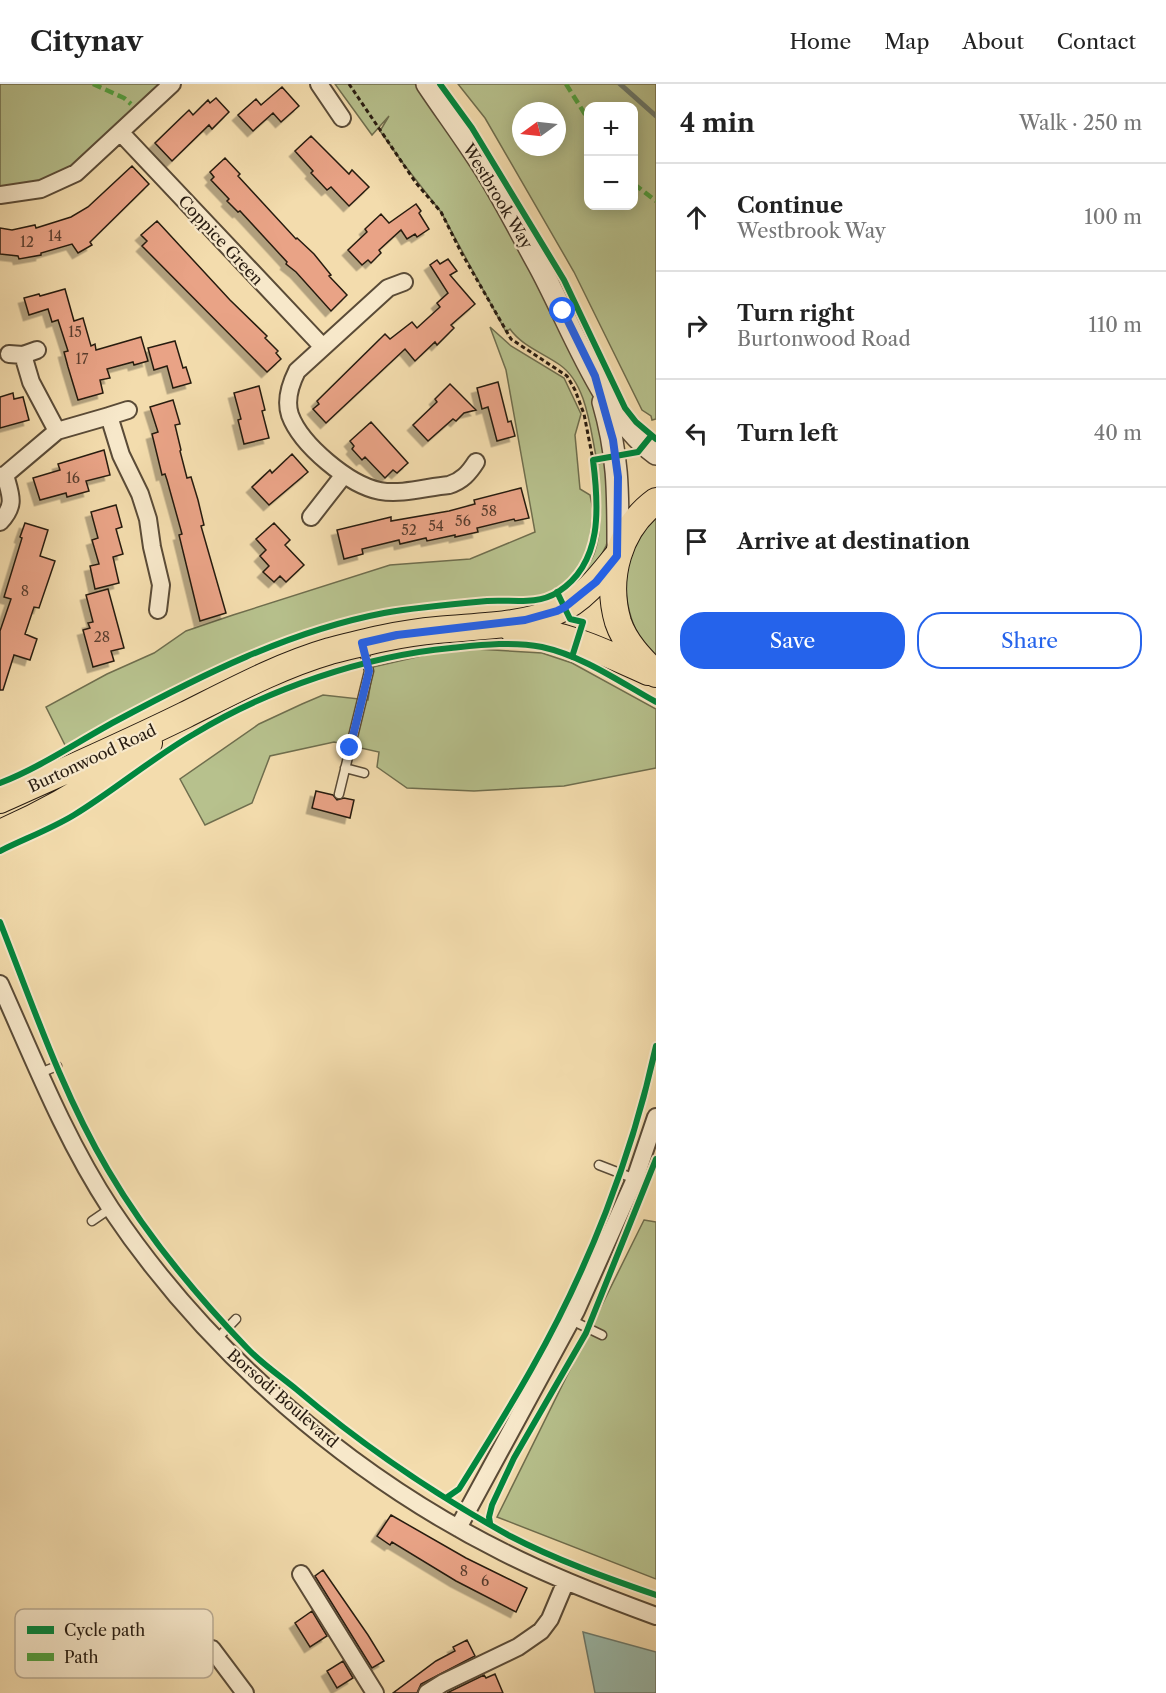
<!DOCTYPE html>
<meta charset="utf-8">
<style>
body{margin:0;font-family:"Libre Caslon Text",serif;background:#f2f2f2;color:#222}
.controls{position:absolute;right:18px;top:18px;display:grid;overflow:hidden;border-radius:12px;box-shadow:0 3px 15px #0003}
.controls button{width:54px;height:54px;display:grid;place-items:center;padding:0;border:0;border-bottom:2px solid #e0e0e0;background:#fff;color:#222;font:30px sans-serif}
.compass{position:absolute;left:512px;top:18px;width:54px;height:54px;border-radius:50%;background:#fff;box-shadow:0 3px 15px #0003;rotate:255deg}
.stop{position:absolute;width:18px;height:18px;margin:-14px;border:4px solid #2563eb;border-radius:50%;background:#fff}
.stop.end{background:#2563eb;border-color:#fff;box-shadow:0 2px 6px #0008}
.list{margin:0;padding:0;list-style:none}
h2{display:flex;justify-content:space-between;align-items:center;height:78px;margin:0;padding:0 24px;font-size:26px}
h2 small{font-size:20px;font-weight:400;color:#767676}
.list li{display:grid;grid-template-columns:39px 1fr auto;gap:18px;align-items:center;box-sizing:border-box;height:108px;padding:0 24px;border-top:2px solid #e0e0e0}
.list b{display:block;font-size:22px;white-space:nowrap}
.list p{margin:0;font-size:20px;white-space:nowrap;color:#767676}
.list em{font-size:20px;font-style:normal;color:#767676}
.actions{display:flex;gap:12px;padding:18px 24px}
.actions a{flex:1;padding:14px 0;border:2px solid #2563eb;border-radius:24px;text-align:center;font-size:21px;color:#2563eb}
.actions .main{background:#2563eb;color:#fff}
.icon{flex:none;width:33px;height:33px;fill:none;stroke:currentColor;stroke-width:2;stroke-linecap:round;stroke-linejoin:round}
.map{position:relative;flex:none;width:656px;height:1609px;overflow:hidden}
header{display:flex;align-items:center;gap:36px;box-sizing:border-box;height:84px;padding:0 30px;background:#fff;border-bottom:2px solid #e0e0e0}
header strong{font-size:28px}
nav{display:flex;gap:33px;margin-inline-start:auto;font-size:21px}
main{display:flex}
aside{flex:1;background:#fff}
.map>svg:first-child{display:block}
.green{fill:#b7c18d;stroke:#6f6e4e;stroke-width:1.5;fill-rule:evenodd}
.water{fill:#9bbbac;stroke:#6d7b6e;stroke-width:1.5}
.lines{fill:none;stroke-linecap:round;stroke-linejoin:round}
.stream{stroke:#6d7b6e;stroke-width:5}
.building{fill:#e9a386;stroke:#271b10;stroke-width:1.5;filter:url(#shadow)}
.service-casing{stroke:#5a4b37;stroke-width:11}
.minor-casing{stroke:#5a4b37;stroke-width:20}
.tertiary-casing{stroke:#5a4b37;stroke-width:24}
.primary-casing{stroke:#271b10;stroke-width:28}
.path{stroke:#271b10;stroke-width:3;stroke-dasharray:4.5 3;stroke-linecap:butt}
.service{stroke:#f7e8ca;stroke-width:8}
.minor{stroke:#f7e8ca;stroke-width:16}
.tertiary{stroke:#f7e8ca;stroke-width:21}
.primary{stroke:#f3dcad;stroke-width:26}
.quiet{stroke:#51a13f;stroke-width:4.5;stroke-dasharray:9 4.5;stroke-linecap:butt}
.cycleway-casing{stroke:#f7e8ca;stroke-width:10}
.cycleway{stroke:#00873e;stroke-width:6}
.route{stroke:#2563eb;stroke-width:8}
.labels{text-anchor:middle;stroke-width:4.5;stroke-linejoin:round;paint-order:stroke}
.number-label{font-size:14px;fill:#583d2e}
.street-label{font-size:16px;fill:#271b10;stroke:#f7e8ca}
.key{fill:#f7e8ca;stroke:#b9aa92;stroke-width:1.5}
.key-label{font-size:16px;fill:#271b10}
</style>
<header>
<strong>Citynav</strong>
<nav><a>Home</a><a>Map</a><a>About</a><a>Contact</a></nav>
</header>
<main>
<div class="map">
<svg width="656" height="1609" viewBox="0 0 656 1609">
<defs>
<filter id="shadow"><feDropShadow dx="-5.5" dy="5.5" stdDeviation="0" flood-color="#0004"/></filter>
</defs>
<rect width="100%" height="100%" fill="#f3dcad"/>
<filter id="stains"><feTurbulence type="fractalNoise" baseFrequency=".00333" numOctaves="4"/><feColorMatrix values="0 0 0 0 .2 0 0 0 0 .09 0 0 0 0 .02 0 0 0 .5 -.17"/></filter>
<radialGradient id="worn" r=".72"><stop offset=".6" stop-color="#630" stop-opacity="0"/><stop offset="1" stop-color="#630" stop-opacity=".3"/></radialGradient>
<path class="green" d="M0,0H160L77,79L53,94L0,104Z
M335,0H415L469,78L521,167L561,243L595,315L610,369L596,372C590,343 586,299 560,281C543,269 522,262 510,245L506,248L441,128L402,78L380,47L389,32L372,51Z
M458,0H656V335L652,336L651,332L642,326L574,188L485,34ZM588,22H634V122H588ZM521,27H557V63H521Z
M490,243L511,262L564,294L581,330L575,351L580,405L590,411L593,426L588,470L578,486L557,508L530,518L438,522L383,529L326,544L248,572L67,665L46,623L107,590L154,569L186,547L233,531L390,481L470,475L535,448L506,286Z
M611,377C611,402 615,439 606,462C599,478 587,490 575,504L573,502C580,492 589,482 594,470C604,442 600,409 597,380Z
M656,433V574C626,545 617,496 636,459C641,450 649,440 656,433Z
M476,565L542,569L572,579L656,625V684L564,702L474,707L407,704L377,683L379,668L334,658L270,672L252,719L205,741L180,695L259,640L302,620L323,611L368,616L373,583L434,569Z
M644,1136L656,1138V1495L497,1433Z"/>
<path class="water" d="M583,1548L656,1568V1609H595Z"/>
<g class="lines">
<path class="stream" d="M620,0L656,32"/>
</g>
<path class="building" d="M282,3L299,22L281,38L273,29L253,47L238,31L256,15L261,21Z
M216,14L229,28L212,45L209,41L172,77L155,59L189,26L193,31L208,16L210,19Z
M311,52L349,90L352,86L369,103L349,122L331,103L327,106L311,89L313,87L295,67Z
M225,74L240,90L238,92L296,155L297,154L314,170L331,191L329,192L347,211L331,227L296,188L286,180L287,178L240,127L238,128L227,117L229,115L211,96L214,93L210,88Z
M132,82L149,100L90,158L92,161L78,169L72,160L41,169V171L19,175L18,172L0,170V144L12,146L35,141L36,144L71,133L88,123Z
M416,120L421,127L419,129L429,145L417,153L415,150L407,155L401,146L379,166L381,169L371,179L368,176L362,181L348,166L367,148L365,145L381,130L389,139Z
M157,137L230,216L267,252L265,254L278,267L276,269L281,275L267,288L142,162L147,157L141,151Z
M448,175L457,187L450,191L475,220L451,241L454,244L437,261L435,258L415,277L405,265L326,339L313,325L319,320L317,317L385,250L390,255L412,238L417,244L440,223L437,219L448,209L430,181L437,176L440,180Z
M65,205L74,237L83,234L91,262L95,260L96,266L141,253L148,277L134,281L133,278L107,285L110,294L100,296L103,309L78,316L68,283L64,268L68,267L58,236L52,238L48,225L29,231L24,214L39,210L40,212Z
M175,257L183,284L186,283L191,299L173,304L167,282L154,286L148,264Z
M498,298L508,338L511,337L515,352L497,357L488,323L482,325L477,304Z
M450,300L476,326L464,329L456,337L453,335L428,357L413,341L437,318L435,315Z
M259,302L265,326L262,327L269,354L244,360L238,336L241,335L234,309Z
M13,309L14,315L23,313L29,336L0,344V313Z
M173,316L180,340L175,341L181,366L180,367L187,394L191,393L198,416L204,441L201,442L226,529L200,537L179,451L182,450L167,396L165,390L162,391L152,350L158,348L150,323Z
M371,338L408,379L397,389L393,386L385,394L365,373L362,376L352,365L354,362L350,357Z
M104,366L110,391L86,397L89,407L67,413L66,409L40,416L33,394L60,386L58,380Z
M292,370L308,388L269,421L252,403L270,386L272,389Z
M521,404L529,434L515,437L514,435L477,444L478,448L455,453V451L427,457L426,454L400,460L399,456L362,465L363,470L344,475L337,446L391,433V437L449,427L475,420L474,416Z
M116,421L122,443L116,445L123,470L113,473L119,499L95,505L90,482L99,480L92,456L98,454L91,428Z
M25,439L48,446L40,472L55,477L39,524L34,523L25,550L37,555L30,576L14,571L3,606H0V547L11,515L4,513L22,454L20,453Z
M274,439L290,456L285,461L304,481L286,498L280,492L274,498L263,488L269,482L260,472L266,466L256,455Z
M108,505L124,564L111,567L114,577L93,583L83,546L90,544L88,539L93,538L86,511Z
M316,707L333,711L337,716L344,714L354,716L350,734L312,724Z
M391,1431L466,1474L527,1504L516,1528L456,1497L392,1458L390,1461L377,1452Z
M323,1486L368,1551L384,1577L372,1584L315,1492Z
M312,1527L327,1552L310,1563L295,1539Z
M467,1556L475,1572L421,1600L417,1609H393L436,1577L455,1567L453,1563Z
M343,1577L353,1594L337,1604L327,1587Z
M495,1590L503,1609H447L484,1591L486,1594Z"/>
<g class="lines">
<defs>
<path id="service" d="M345,684L364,689
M339,710L369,587L363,563
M40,989L57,982
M599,1081L635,1095
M92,1137L111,1124
M571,1236L602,1251
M217,1255L236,1235"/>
<path id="minor" d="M319,0L342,34
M121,49L322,262
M0,111L41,105L76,89L172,0
M404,198L388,204L297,287C290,301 285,316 290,331C301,361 349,401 380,407C402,411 427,403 449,401C462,397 469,389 476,378
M9,270L23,271L37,266
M23,271L31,298L57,347
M109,332L128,326
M0,392L5,391L57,347L109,332L121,371L140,410L148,435L152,463L161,501L158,526
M311,433L343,392
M0,438C16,421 11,412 5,391
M0,900C34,976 65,1055 111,1125C207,1268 349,1391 503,1468C552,1493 604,1513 656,1532
M458,1444L576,1227L635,1095L656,1033
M301,1490L375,1609
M212,1565L245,1609
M427,1609L443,1599L518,1563L541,1547L550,1535L566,1497"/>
<path id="tertiary" d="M427,0C447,30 469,59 488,90C506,119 521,149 537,178C570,237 601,330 656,370
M603,318C619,373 618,412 618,468"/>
<path id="primary" d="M656,417C619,444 605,494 618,538C625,559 641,575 656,590
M512,545C566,549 600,566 648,588
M0,716C62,688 124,661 185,631C233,607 279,582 330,567C365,558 401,549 437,546C477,542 520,543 557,527C582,517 601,492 617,472
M0,749C53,726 104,696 149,659"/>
</defs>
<use href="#service" class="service-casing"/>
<use href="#minor" class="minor-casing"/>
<use href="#tertiary" class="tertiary-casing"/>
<use href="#primary" class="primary-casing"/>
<path class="path" d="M349,0L416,99L441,128L461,168L511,255L567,292L575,306L584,330L593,376"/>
<use href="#service" class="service"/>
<use href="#minor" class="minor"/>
<use href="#tertiary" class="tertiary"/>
<use href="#primary" class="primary"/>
<path class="quiet" d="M93,0L124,14L131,20
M566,0L588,35
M634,100L656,117"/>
<defs>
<path id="cycleway" d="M440,0L472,44L564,196L625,324L636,338L656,355
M557,508L570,535L583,538L572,573
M0,699C41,683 77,658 116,637C200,592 289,547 384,529C418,523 453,520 487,517C511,515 536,522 558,508C603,479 599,423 593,376L638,368L651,352
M0,767C24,755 51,745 74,731C115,706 152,674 194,650C268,605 365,572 451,564C480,561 513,557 542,563C583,572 620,598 656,618
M0,838C33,922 62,1008 108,1086C146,1151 195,1210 247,1264C261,1279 280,1292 296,1305C362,1361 434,1410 510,1452C556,1476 607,1494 656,1511
M446,1414L459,1405C484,1365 509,1325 532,1284C588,1185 632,1073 656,962
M490,1439L489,1433L492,1421L514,1374L586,1249L656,1075"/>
</defs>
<use href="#cycleway" class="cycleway-casing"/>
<use href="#cycleway" class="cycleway"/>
</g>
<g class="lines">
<path class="route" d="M350,664L369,587L362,559L397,551L525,536L557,527L565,523L596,498L617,472L618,393L613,356L595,292L563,227"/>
</g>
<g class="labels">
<g class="number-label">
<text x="55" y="157">14</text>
<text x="27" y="163">12</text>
<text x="75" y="253">15</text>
<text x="82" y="280">17</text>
<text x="73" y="399">16</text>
<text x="489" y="432">58</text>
<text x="463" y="442">56</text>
<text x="436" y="447">54</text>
<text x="409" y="451">52</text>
<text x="25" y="512">8</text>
<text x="102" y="558">28</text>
<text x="464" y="1492">8</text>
<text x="485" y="1502">6</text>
</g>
<g class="street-label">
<text transform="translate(498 112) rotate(59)" y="6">Westbrook Way</text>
<text transform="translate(221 156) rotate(47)" y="6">Coppice Green</text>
<text transform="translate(92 674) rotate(-25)" y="6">Burtonwood Road</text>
<text transform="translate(283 1314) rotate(41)" y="6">Borsodi Boulevard</text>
</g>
</g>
<rect x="15" y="1525" width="198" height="69" rx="9" class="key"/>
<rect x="27" y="1542" width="27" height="8" fill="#00873e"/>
<rect x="27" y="1569" width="27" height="8" fill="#51a13f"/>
<g class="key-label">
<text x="64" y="1552">Cycle path</text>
<text x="64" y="1579">Path</text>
</g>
<rect width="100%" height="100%" filter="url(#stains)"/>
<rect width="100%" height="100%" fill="url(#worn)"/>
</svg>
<div class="controls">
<button>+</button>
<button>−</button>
</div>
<svg class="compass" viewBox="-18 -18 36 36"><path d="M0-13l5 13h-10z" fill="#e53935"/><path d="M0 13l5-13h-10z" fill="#767676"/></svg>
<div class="stop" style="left:563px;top:227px"></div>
<div class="stop end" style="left:350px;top:664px"></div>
</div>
<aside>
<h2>4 min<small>Walk · 250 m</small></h2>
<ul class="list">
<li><svg class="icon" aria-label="ahead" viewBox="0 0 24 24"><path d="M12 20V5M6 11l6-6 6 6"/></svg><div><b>Continue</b><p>Westbrook Way</p></div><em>100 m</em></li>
<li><svg class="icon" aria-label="right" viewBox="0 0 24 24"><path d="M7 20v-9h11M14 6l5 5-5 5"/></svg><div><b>Turn right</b><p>Burtonwood Road</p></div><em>110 m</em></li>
<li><svg class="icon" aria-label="left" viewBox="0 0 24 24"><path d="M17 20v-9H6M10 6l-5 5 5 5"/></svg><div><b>Turn left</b></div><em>40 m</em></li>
<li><svg class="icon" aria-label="arrive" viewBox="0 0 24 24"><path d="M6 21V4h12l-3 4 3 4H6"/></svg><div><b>Arrive at destination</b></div></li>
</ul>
<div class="actions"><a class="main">Save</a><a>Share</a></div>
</aside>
</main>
